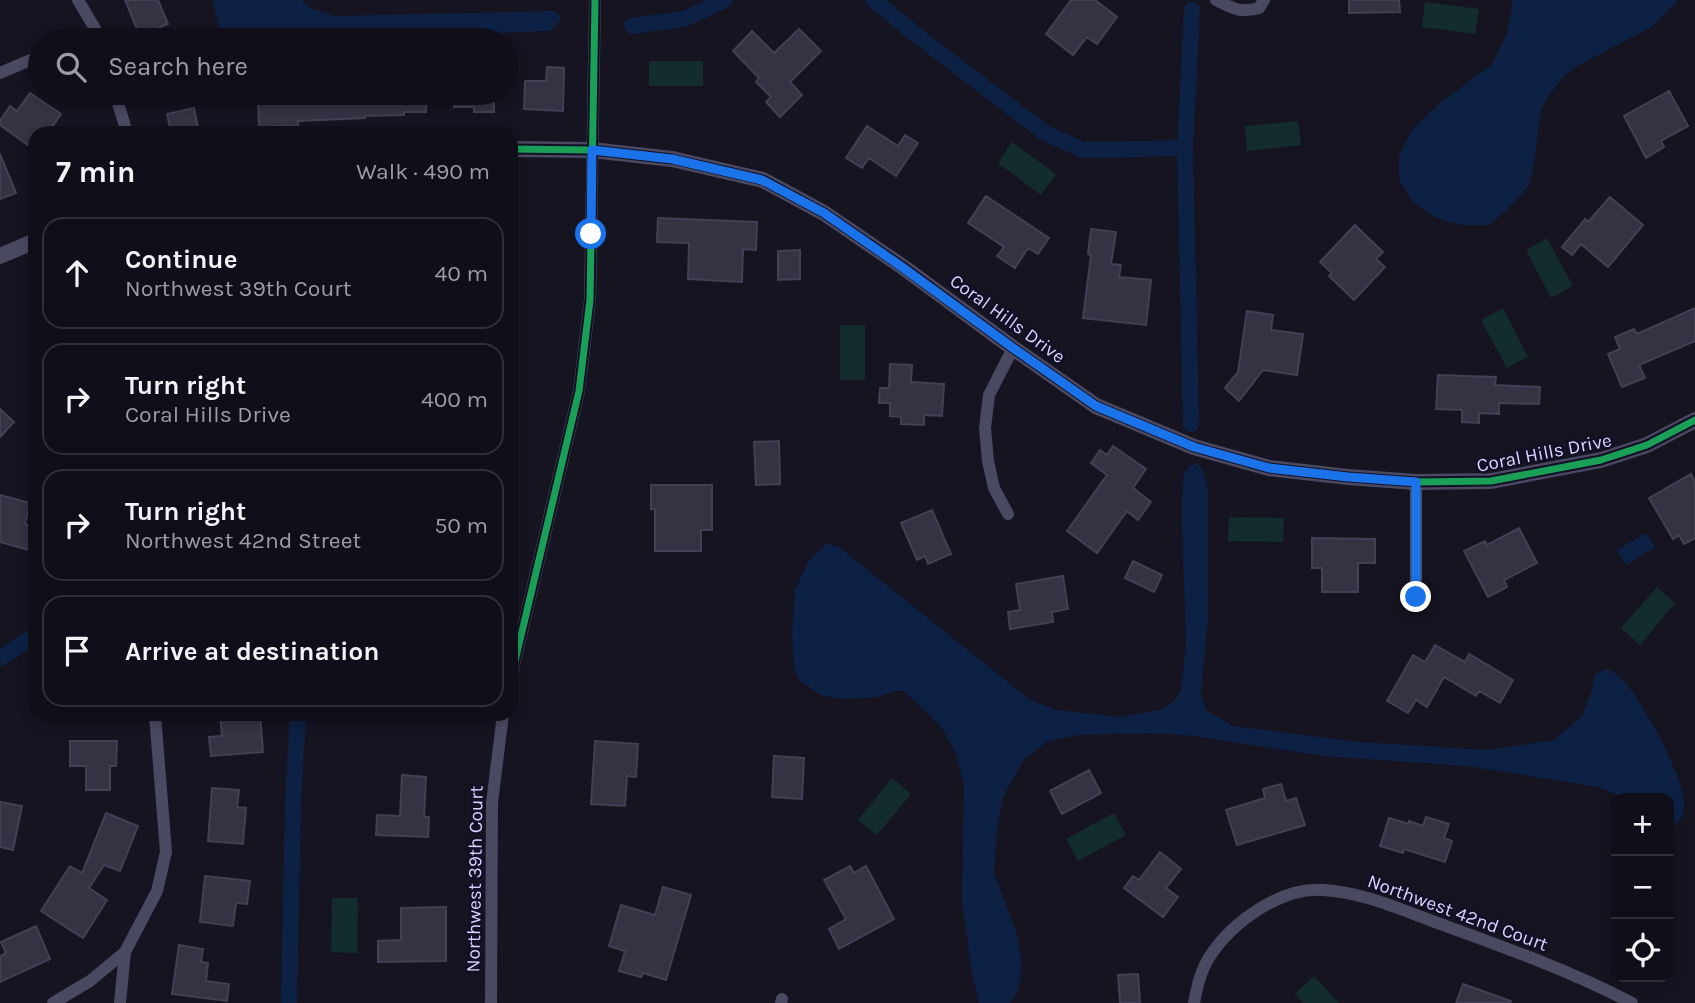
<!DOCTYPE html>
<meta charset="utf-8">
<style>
body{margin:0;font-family:Karla,sans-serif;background:#191822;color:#f1f3f6}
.controls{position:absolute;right:21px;bottom:21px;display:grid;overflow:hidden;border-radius:14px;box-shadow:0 4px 10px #0003}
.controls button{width:63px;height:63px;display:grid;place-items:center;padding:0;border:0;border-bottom:2px solid #302f38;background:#100f19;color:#f1f3f6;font:35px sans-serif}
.stop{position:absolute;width:21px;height:21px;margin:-16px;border:5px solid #1a73e8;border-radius:50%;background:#fff}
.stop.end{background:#1a73e8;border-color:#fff;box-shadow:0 2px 7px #0008}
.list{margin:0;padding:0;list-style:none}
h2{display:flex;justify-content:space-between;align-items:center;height:91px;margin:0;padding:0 28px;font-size:30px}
h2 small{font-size:23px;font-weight:400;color:#9c9ca2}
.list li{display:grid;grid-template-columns:46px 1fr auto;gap:21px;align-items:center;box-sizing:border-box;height:112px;margin:0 14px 14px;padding:0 14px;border:2px solid #302f38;border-radius:21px}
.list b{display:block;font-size:26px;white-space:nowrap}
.list p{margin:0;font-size:23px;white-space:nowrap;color:#9c9ca2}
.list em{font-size:23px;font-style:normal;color:#9c9ca2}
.icon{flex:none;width:38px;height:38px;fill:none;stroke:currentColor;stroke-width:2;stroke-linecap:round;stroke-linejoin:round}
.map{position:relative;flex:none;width:1695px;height:1003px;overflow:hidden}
.search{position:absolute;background:#100f19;box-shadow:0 4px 10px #0003;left:28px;top:28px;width:490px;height:77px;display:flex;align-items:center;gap:18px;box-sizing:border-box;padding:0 24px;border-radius:38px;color:#9c9ca2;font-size:26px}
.panel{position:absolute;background:#100f19;box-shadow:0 4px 10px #0003;left:28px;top:126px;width:490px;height:595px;border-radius:21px}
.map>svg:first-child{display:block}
.green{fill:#132c2d}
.water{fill:#0d2144}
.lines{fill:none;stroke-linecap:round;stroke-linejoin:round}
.canal{stroke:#0d2144;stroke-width:16}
.building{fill:#343243;stroke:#433f54;stroke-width:2}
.minor{stroke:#4a4962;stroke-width:12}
.tertiary{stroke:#4a4962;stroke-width:16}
.cycleway-casing{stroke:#130f26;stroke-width:11}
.cycleway{stroke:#1a9f57;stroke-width:7}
.route{stroke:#1a73e8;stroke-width:9}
.labels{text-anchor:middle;stroke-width:5;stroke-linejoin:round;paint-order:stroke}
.street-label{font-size:19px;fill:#d9d4ff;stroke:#130f26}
</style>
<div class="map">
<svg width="1695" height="1003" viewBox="0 0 1695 1003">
<rect width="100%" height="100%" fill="#161421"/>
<path class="green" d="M1425,2L1479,9L1475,34L1422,27Z
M649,61H703V86H649Z
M1298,121L1301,145L1247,151L1245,126Z
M1012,142L1056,174L1041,195L998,163Z
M1547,238L1573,286L1551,298L1526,250Z
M1503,308L1528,357L1507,368L1481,320Z
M840,325H865V380H840Z
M1229,517L1284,518L1283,542L1228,541Z
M1657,587L1675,603L1640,645L1621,628Z
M892,778L911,794L877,835L858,820Z
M1114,813L1126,835L1078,861L1066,839Z
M332,898H358L357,953L331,952Z
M1314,976L1339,1003H1303L1295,994Z"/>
<path class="water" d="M212,0H301L313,9L335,16L554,11L560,16V21L550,31L313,40H227L222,36Z
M1513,0H1678L1672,7L1650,28L1577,66L1563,77L1546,100L1541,110L1534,163L1528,187L1508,209L1489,225H1463L1450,222L1433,216L1412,201L1399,179V156L1412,130L1439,104L1492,64L1507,34Z
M1198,463L1203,472L1208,489V617L1201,693L1206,710L1233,726L1359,742L1488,750L1554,740L1582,716L1591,693L1595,674L1608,669C1612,672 1617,674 1621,678C1641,698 1692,787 1683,814C1681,821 1675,825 1669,828V798H1625L1598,787L1467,766L1323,756L1194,736L1152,733L1078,735L1046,742L1023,761L1003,797L997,828L994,872L1017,935L1021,958L1020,979L1017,992L1010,1003H979L971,967L962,899L964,785L955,751L940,725L904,691H896L877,697L841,699L821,695L799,680L794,667L792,634L795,590L809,560L827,543L839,547L1029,699L1056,710L1121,717L1163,709L1177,698L1181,688L1186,647L1182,516L1183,477L1189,466Z
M1646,533L1655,547L1626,565L1617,550Z"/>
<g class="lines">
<path class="canal" d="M874,0L915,34L1045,133L1083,150L1185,148
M632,26L684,19L725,0
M1191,424L1185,148L1192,10
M0,658L35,635
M289,1003L293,804L297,731L299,714"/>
</g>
<path class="building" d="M125,0H158L168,24L140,36Z
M1071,0H1095L1117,17L1097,44L1087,37L1073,55L1046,34Z
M1349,0H1399L1400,12L1349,13Z
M799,29L821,51L790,82L802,95L780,117L766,102L771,97L756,82L759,78L733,51L752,31L774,53Z
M547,67L564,68L563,111L524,109L525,81H546Z
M1669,91L1688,126L1661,141L1664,147L1646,158L1624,116Z
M30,93L61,114L48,133H35V150L0,125V121L10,106L17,111Z
M277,93H426V112H404V115L365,116V118L298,121V126L259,127L258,98L277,97Z
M454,93H494V112H474V107H454Z
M194,108L199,133H171L167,114Z
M867,126L898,146L905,135L918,143L896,176L869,158L862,168L846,158Z
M0,154L16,193L0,199Z
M986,196L1049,238L1038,254L1028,248L1015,268L997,256L1004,247L968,223Z
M1610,197L1643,225L1608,267L1581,244L1572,255L1562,247L1585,219L1588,222Z
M658,218L757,222L756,250L743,249L742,282L688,279L689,243L657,242Z
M1355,225L1383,252L1376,259L1385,267L1354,300L1329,276L1332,273L1320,262Z
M1091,229L1116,232L1111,264L1121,265L1119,277L1151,280L1146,325L1083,318L1091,255L1088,254Z
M800,250V279L778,280V251Z
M1695,308V341L1639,365L1645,378L1622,387L1608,354L1620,349L1615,337L1634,329L1637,334Z
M1247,311L1273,315L1271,330L1303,334L1297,375L1263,370L1239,401L1225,388L1238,372Z
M890,364L912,365L911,382L944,384L942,416L924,415V425L901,424V417L890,416V403H879L880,388H889Z
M1438,375L1496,377L1495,385L1540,387L1539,404L1499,403V414L1479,413V423L1462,422V410L1436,409Z
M0,409L14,422L0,437Z
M779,441L780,484L756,485L754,442Z
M1113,446L1146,469L1133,488L1151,502L1138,520L1127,511L1097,553L1067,531L1107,475L1091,463L1100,450L1107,455Z
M1691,474L1695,482V538L1684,544L1679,535L1673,539L1649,498Z
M651,485H712V530H701V551H655V509H651Z
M0,495L30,503L25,524L35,528L29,550L0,542Z
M932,510L951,554L928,564L925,556L917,560L901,523Z
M1519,528L1537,563L1504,580L1507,587L1488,597L1464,551L1485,541L1487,545Z
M1312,538L1375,539V563H1358V592H1322V568H1312Z
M1133,561L1162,575L1154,592L1125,578Z
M1063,576L1068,609L1052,612L1053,622L1010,629L1008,612L1020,610L1016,584Z
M1435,645L1465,662L1469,654L1513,680L1500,703L1479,691L1476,696L1444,677L1427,707L1416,700L1408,713L1387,701L1413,655L1425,662Z
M220,714H260L263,752L211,756L209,737L222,736Z
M70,741H117L116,766H110V790H86V766H70Z
M595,741L638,744L636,777L627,776L625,806L591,804Z
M774,756L804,758L802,799L772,797Z
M1089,770L1101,793L1062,814L1050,791Z
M402,775L426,777L424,817H429L428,837L376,835L377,815L400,816Z
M1281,784L1286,801L1296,798L1305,825L1237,845L1226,810L1265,798L1263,789Z
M212,788L239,790L237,807L246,808L243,844L208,841Z
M0,802L22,806L13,850L0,847Z
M106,813L138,826L120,871L104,865L89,888L107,900L83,938L41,911L70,866L82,873Z
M1426,817L1449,824L1444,838L1452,841L1445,862L1404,849L1403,853L1380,846L1389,818L1409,824V821L1423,826Z
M1160,852L1181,869L1166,888L1178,897L1163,917L1124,888L1133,876L1139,880Z
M850,866L854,873L866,866L894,919L839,949L829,929L846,919L824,880Z
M205,876L250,881L247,904L236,903L233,926L200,922Z
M663,887L691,895L666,980L643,973L641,977L619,971L625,951L609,946L621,905L655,915Z
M446,907V961L378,962V941L401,940V908Z
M36,926L50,959L0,982V956L6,953L1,942Z
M179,945L203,949L201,962L208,963L206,981L229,984L227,1001L172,994Z
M1138,974L1140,1003H1120L1118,975Z
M1463,984L1511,1001L1510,1003H1456Z"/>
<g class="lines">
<path class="minor" d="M78,0L97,32L99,40
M1216,0C1234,9 1240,13 1259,8L1264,0
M78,40L97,32
M0,73L40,56
M115,93L127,133
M1416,482V597
M1008,514L994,488L988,461L985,428L989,395L1013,348
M511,678L579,391L590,300L595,0
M53,1003L90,981L125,952
M120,1003L125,952L157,891L166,852L155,715
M491,1003L492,803L503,714
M781,1003L782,999
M1194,1003C1196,992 1199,978 1204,967C1222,928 1278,887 1323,890C1362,892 1399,909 1435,922C1501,946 1569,970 1632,1003"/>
<path class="tertiary" d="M511,149L592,150L672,159L763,180L824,213L903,267L1013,348L1096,406L1194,447L1269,468L1348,477L1416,482L1491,481L1601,460L1647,445L1695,420
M0,256L35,241"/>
<defs>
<path id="cycleway" d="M511,149L592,150L672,159L763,180L824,213L903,267L1013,348L1096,406L1194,447L1269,468L1348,477L1416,482L1491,481L1601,460L1647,445L1695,420
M511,678L579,391L590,300L595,0"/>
</defs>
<use href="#cycleway" class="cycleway-casing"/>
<use href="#cycleway" class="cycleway"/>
</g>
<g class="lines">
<path class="route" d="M591,234L592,150L672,159L762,180L824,213L902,267L1013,348L1096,406L1194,447L1269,468L1348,477L1416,482V597"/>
</g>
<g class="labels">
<g class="street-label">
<text transform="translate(1008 318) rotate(36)" y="7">Coral Hills Drive</text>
<text transform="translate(1544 452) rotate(-11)" y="7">Coral Hills Drive</text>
<text transform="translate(474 879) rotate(-89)" y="7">Northwest 39th Court</text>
<text transform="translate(1458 912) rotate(20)" y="7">Northwest 42nd Court</text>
</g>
</g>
</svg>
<div class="controls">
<button>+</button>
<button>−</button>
<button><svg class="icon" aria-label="locate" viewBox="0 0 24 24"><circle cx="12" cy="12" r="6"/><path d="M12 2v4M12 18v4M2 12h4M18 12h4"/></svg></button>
</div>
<div class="stop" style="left:591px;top:234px"></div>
<div class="stop end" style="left:1416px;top:597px"></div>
<div class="search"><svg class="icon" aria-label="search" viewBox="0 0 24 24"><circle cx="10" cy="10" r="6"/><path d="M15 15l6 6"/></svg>Search here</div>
<section class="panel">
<h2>7 min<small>Walk · 490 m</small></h2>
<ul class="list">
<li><svg class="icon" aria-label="ahead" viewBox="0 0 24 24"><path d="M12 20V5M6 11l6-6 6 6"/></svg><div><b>Continue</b><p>Northwest 39th Court</p></div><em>40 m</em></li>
<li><svg class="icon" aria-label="right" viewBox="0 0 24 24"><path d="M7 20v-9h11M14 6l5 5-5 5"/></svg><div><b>Turn right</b><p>Coral Hills Drive</p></div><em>400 m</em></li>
<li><svg class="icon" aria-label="right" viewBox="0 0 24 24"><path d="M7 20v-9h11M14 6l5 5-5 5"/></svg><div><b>Turn right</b><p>Northwest 42nd Street</p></div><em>50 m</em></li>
<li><svg class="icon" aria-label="arrive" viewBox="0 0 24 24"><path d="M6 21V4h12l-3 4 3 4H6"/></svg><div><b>Arrive at destination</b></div></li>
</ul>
</section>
</div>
